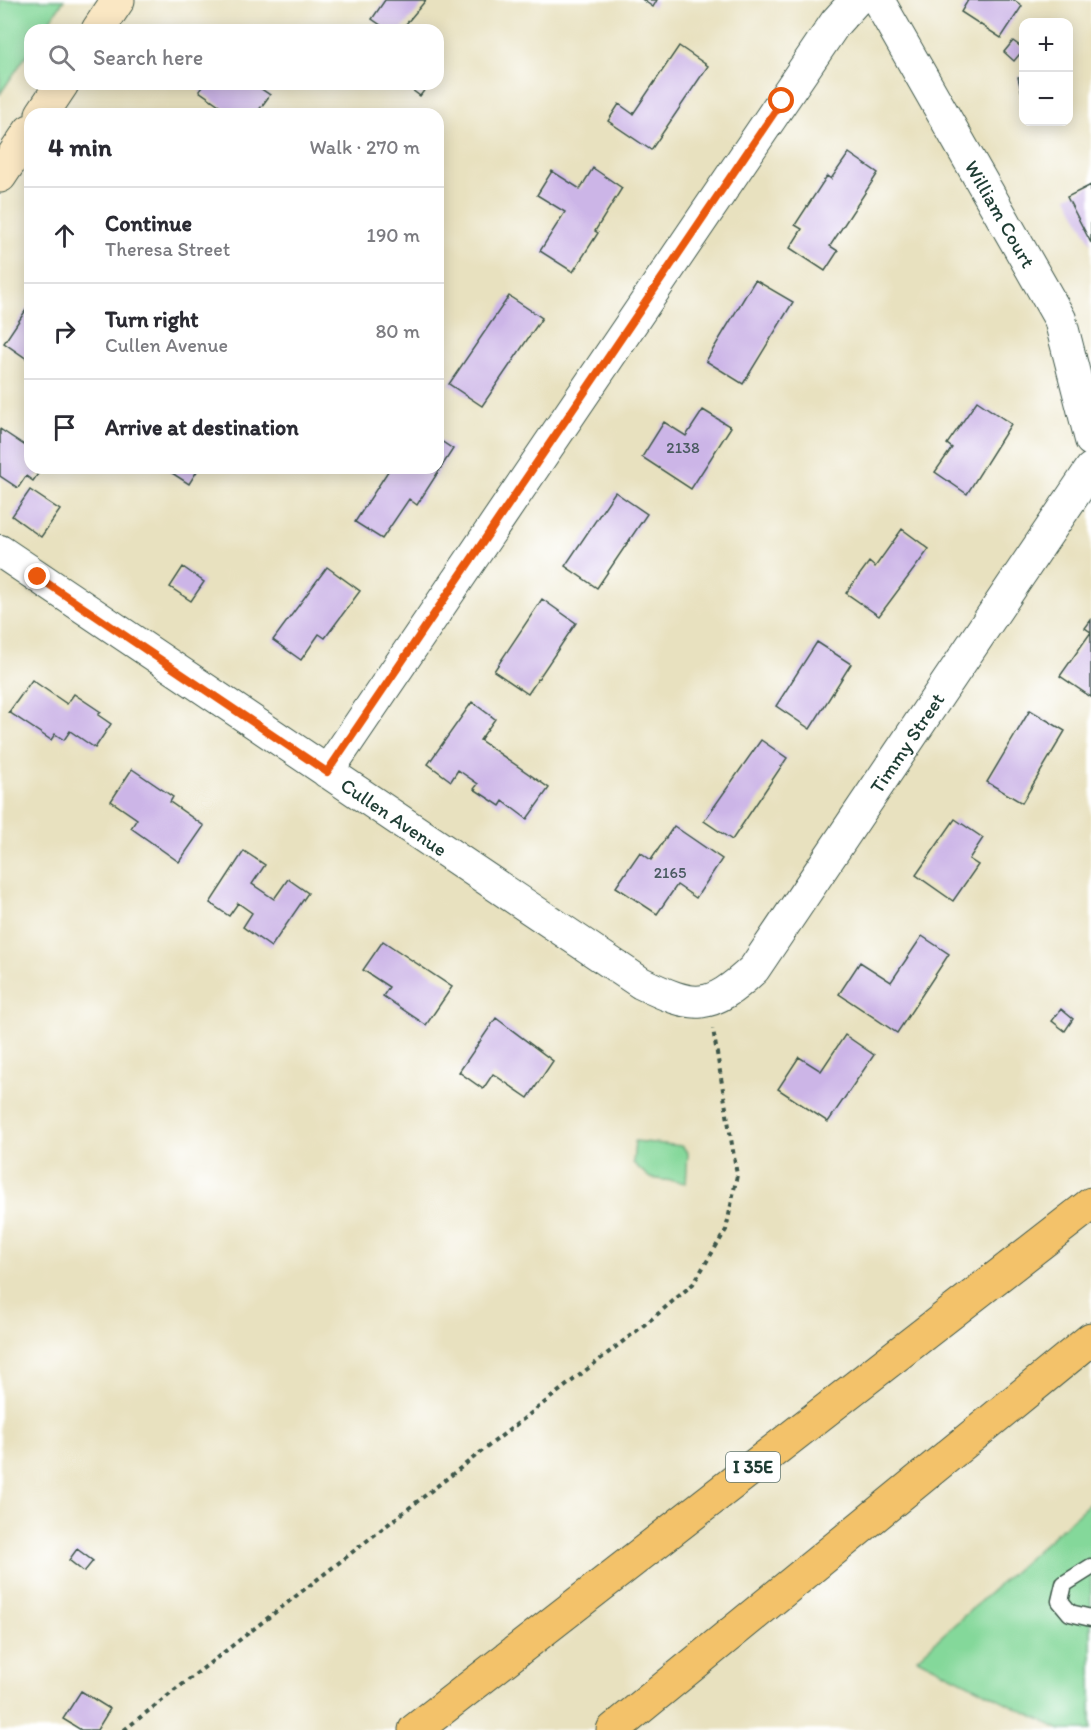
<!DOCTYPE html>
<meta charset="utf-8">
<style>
body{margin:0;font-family:Itim,sans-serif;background:#f2f2f3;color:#2b2b33}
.controls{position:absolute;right:18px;top:18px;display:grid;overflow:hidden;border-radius:12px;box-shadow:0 3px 15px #0003}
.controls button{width:54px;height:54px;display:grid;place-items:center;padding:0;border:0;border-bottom:2px solid #e1e1e2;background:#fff;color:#2b2b33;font:30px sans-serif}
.stop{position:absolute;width:18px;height:18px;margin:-14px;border:4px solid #ea580c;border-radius:50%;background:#fff}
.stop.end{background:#ea580c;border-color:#fff;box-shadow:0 2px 6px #0008}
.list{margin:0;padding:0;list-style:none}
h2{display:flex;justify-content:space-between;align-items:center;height:78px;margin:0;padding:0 24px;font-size:26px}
h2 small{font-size:20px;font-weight:400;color:#7c7c81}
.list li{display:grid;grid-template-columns:39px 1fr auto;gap:18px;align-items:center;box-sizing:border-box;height:96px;padding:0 24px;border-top:2px solid #e1e1e2}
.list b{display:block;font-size:22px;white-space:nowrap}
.list p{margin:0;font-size:20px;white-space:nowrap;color:#7c7c81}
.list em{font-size:20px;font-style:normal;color:#7c7c81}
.icon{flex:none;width:33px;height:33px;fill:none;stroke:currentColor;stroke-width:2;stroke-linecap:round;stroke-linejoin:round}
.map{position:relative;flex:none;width:1091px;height:1730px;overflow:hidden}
.search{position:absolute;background:#fff;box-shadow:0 3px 15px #0003;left:24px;top:24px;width:420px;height:66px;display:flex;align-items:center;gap:15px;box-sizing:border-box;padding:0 21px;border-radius:18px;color:#7c7c81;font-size:22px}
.panel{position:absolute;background:#fff;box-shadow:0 3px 15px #0003;left:24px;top:108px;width:420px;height:366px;border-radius:18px}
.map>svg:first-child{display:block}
.green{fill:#84d89a;stroke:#528a67;stroke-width:1.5}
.building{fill:#ccb5e7}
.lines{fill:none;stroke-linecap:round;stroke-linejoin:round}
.lane-casing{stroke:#3d5649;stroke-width:19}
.street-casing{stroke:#3d5649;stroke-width:34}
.secondary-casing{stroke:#3d5649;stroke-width:35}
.highway-casing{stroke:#3d5649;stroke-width:35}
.path{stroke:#3d5649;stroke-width:4;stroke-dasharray:4.5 4.5;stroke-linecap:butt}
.lane{stroke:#fff;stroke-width:16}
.street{stroke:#fff;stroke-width:32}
.secondary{stroke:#fae7c3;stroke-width:33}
.highway{stroke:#f3c26a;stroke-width:33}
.route{stroke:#ea580c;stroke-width:8}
.labels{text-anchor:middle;stroke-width:4.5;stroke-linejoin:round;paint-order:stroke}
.number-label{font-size:16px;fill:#4a5b61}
.shield{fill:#fff;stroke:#627771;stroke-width:1.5}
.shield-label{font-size:18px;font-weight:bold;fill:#1f3d34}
.street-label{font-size:20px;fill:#1f3d34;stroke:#fff}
</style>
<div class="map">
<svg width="1091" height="1730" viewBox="0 0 1091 1730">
<rect width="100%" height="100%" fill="#fff"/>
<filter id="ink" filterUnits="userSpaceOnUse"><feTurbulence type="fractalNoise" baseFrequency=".0167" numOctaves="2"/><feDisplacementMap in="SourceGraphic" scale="12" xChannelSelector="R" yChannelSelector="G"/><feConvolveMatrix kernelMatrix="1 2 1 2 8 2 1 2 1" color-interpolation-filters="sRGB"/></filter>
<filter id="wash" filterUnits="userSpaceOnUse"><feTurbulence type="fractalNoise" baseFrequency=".008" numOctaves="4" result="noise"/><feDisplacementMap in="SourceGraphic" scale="24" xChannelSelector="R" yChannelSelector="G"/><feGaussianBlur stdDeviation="1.35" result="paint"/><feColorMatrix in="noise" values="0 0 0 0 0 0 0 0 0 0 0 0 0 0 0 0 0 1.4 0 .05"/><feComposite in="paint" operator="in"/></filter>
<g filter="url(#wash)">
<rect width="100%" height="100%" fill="#e8e1bf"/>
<path class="green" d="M0,0H64L43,30H30V50L0,94Z
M635,1141L682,1146L688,1153L686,1183L650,1178L633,1163Z
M1091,1502V1730H1061L917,1658Z"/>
<g id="blocks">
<path class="building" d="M385,0H426L401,30H388L372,19Z
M643,0H657L653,7Z
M968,0H1014L1022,6L1001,38L961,12Z
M1013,41L1024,49L1014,61L1004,52Z
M679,46L708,66L651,150L608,121L619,104L633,114Z
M1024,76V93L1022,94L1018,77Z
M204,84H254L270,95L256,114H232L199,91Z
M408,84H429L420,96L407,86Z
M849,153L878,173L830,246L838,251L825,271L790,248L802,229L795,225L827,176L831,179Z
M593,168L622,188L595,231L598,233L573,272L540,251L565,212L537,195L552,171L580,189Z
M1091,185V243L1067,197Z
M755,280L793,302L743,384L706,361Z
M509,296L542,318L482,406L449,384Z
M30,304V361L4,343Z
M977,401L1011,424L967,494L935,472L952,448L947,444Z
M703,410L731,427L691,489L642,457L664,422L686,436Z
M0,429L30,449V468H42L33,481L26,476L18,488L0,476Z
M438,439L453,449L417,505L409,499L382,539L355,522L390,468H438Z
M164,468H199L189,484Z
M30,490L60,510L41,537L12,516Z
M615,492L647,514L597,588L565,566Z
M902,529L929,549L879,616L846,593L869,562L875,567Z
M183,567L204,582L191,601L170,587Z
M327,567L360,591L325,638L319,634L301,660L273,640Z
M542,599L576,623L528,694L494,671Z
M1091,620V632L1085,628Z
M1091,632V697L1060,676Z
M817,642L851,664L810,729L776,706Z
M32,680L67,704L74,694L101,712L98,715L111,724L95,748L70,731L64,740L55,734L51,740L9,712Z
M472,702L495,719L480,740L549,788L527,819L503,801L500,806L474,789L478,784L458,770L451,781L428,764Z
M1030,710L1065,731L1022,803L987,782Z
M761,740L787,758L732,840L704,821Z
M132,769L173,797L170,802L204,826L179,862L131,828L137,819L111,801Z
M955,819L983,838L969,859L978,865L953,901L916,875Z
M674,826L722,859L696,898L677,885L657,914L616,887L640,852L651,860Z
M244,851L265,865L252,884L274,899L288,879L308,893L271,947L243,927L252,913L238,903L229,916L210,903Z
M922,936L949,954L897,1033L839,994L860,962L891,982Z
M383,941L452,987L426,1025L383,996L389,987L363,970Z
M1061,1009L1073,1019L1065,1031L1052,1021Z
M496,1018L553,1061L528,1098L493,1074L483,1089L459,1072Z
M845,1035L874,1055L828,1122L778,1089L799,1057L821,1071Z
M77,1549L93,1561L84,1572L69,1560Z
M81,1691L110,1709L97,1730H81L63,1719Z"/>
</g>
</g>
<g filter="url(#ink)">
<use href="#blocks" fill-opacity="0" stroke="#3d5649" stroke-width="1.5"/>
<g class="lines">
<defs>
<path id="lane" d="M1091,1567L1064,1584L1060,1601L1070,1613L1091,1618"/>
<path id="street" d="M878,0L1060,319L1091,440
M0,551L641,983C695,1009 709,1011 754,969L1091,469
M327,772L836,22L856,0"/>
<path id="secondary" d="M98,30L118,0
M42,114L62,84
M0,176L30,131"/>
<path id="highway" d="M415,1730L1091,1204
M613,1730L1091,1339"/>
</defs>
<use href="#lane" class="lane-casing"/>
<use href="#street" class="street-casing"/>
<use href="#secondary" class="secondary-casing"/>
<use href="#highway" class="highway-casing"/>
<path class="path" d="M124,1730L653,1318L693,1284L726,1230L737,1175L713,1029"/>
<use href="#lane" class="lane"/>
<use href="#street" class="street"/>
<use href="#secondary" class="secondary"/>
<use href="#highway" class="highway"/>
</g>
</g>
<g class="lines" filter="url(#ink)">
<path class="route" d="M38,577L327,772L782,101"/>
</g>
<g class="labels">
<g class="number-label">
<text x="683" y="453">2138</text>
<text x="670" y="878">2165</text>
</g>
<rect class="shield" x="726" y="1452" width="54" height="30" rx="4.5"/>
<g class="shield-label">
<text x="753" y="1473">I 35E</text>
</g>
<g class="street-label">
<text transform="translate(1000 214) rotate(60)" y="7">William Court</text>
<text transform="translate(907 743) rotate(-56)" y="7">Timmy Street</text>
<text transform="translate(394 817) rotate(34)" y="7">Cullen Avenue</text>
</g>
</g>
</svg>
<div class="controls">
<button>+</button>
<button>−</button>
</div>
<div class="stop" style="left:782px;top:101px"></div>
<div class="stop end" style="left:38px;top:577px"></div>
<div class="search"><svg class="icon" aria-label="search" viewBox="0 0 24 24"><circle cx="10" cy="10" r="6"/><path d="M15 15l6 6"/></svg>Search here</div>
<section class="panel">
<h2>4 min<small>Walk · 270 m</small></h2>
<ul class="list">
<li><svg class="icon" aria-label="ahead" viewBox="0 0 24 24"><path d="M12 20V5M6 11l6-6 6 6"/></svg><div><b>Continue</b><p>Theresa Street</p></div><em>190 m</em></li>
<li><svg class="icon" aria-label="right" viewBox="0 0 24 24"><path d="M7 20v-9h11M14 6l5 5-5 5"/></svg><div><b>Turn right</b><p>Cullen Avenue</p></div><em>80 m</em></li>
<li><svg class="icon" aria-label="arrive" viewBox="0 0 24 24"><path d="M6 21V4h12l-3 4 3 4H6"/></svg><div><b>Arrive at destination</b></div></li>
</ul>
</section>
</div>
